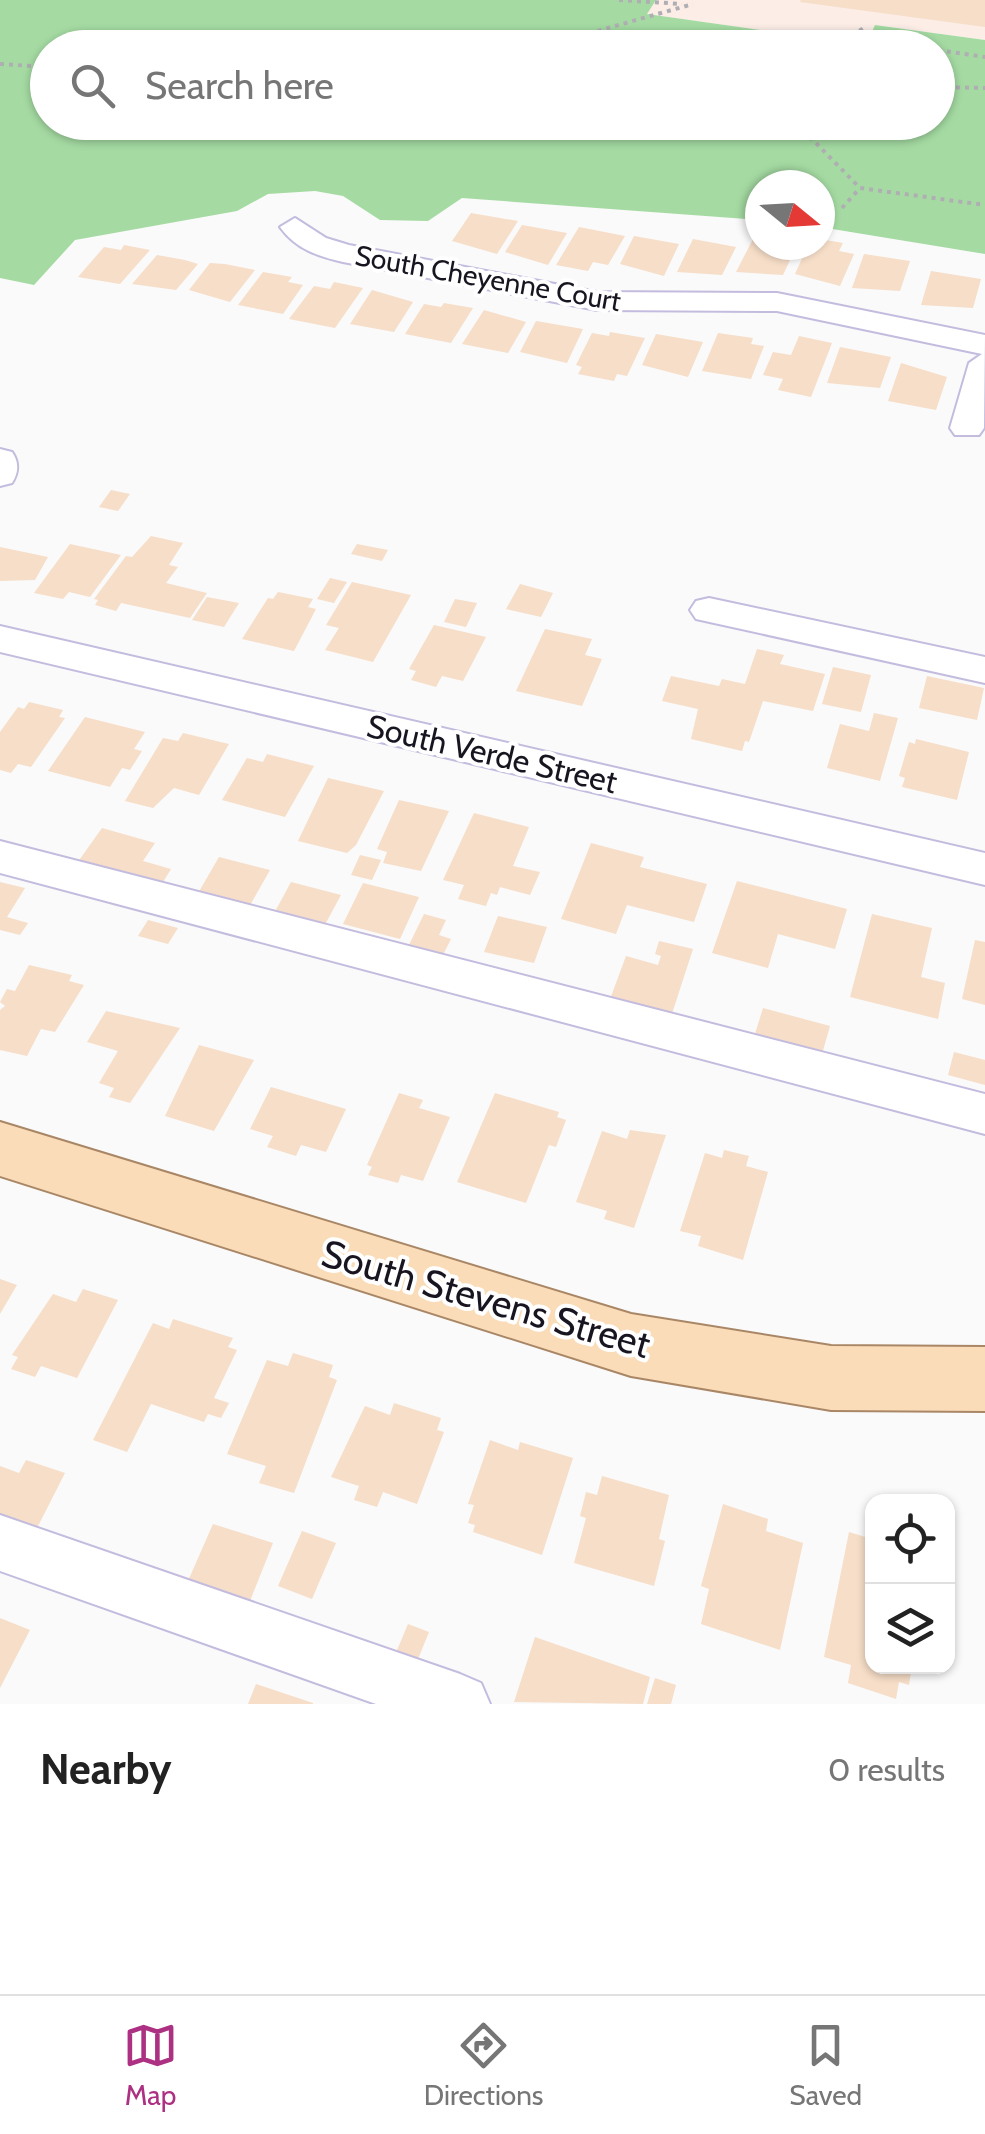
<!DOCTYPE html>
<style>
body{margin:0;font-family:Cabin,sans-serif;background:#f2f2f2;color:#222}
.controls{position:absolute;right:30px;bottom:30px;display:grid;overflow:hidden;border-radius:20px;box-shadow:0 2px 8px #0004}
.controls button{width:90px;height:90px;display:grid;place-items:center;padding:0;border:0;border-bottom:2px solid #e0e0e0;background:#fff;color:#222;font:50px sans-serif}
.compass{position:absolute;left:745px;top:170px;width:90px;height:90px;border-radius:50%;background:#fff;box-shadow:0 2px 8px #0004;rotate:108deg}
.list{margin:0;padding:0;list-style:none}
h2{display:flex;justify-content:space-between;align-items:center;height:130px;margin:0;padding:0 40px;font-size:42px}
h2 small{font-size:32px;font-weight:400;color:#767676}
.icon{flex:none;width:55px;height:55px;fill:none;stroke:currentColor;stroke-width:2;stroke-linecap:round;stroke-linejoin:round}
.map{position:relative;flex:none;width:985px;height:1704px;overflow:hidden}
.search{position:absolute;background:#fff;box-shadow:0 2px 8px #0004;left:30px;right:30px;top:30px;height:110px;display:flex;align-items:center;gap:25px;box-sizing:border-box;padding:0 35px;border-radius:55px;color:#767676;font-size:38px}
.sheet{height:290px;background:#fff}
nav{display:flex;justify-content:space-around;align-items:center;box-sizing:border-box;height:140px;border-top:2px solid #e0e0e0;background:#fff;font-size:28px;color:#767676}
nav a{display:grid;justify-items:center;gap:5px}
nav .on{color:#ad3183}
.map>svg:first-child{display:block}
.education{fill:#fcede7}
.green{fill:#a5dba3;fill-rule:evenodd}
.building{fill:#f6dec8}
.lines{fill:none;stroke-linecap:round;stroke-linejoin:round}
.minor-casing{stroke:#c4bcde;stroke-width:4}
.major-casing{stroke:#a98766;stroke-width:4}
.path{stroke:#afaeb2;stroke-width:4;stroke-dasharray:4 5;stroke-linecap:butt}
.minor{fill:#fff;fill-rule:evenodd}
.major{fill:#fadcb9;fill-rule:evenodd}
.labels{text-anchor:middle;stroke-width:8;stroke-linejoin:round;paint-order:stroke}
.far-street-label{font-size:28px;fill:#181521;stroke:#fff}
.street-label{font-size:32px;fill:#181521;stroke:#fff}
.near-street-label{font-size:38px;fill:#181521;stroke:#fff}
</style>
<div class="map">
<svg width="985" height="1704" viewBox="0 0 985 1704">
<rect width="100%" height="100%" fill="#fafafa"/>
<path class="education" d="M656,0H985V40L876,25L867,45L646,14Z"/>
<path class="green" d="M0,0H656L647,14L866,45L875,25L985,40V254L820,227V185H760V220L462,198L428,221L380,220L343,196L315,191L268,194L237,211L75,240L34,285L0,278ZM48,48H938V122H48Z"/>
<path class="building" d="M801,0H985V27L800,2Z
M471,213L518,221L497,254L452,241Z
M522,225L567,233L548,265L505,252Z
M579,227L625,236L608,265L593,262L588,271L556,265Z
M634,236L679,244L664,276L620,264Z
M693,239L736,247L722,275L677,272Z
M753,239L760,241V245L796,247L783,275L736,272Z
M820,239L843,243L839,251L854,254L840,286L795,274L808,245H820Z
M124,245L150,250L120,284L78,277L104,247L121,250Z
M864,254L910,261L900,291L852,288Z
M157,255L185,260L198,264L176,290L132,284Z
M210,263L225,264L255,270L230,302L189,290Z
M931,271L981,279L973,308L921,305Z
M263,272L292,277L288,282L303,285L283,314L238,305Z
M334,282L363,288L335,328L289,319L314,286L330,289Z
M372,290L413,302L394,332L350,324Z
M444,303L473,308L451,343L405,334L424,304L441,307Z
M484,310L526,322L508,353L462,344Z
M536,321L583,329L567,363L520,352Z
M610,332L645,338L627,376L617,374L614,381L578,374L582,367L576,365L592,333L609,336Z
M718,333L753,338L751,344L764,346L751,379L702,371Z
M656,334L703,342L688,377L642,365Z
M799,336L832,343L811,397L778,390L783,379L763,375L773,352L791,355Z
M840,347L891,357L880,388L827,383Z
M901,363L947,377L936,410L888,401Z
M111,490L130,494L118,511L99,507Z
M151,536L183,543L169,565L178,567L166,583L207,593L190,618L121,603L116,611L95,605L98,600L94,599L126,556L132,557Z
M70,544L121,555L90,597L69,592L63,599L34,593Z
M357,544L388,550L382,561L351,554Z
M0,547L48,557L35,580L0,581Z
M330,578L347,582L334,603L317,599Z
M352,582L411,595L373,662L325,650L339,628L326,625Z
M520,584L553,593L541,617L506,609Z
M278,592L313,599L308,607L316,609L294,651L242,639L268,598L273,599Z
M207,597L239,603L224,627L192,620Z
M455,599L477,603L466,627L444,622Z
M434,625L486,637L463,681L442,676L436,687L411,680L416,671L409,669Z
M545,629L592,639L585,655L602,659L582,706L516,691Z
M757,649L784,655L780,664L825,674L813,711L763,701L749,742L745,741L742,751L691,739L698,709L662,701L671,676L719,686L722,679L745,684Z
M833,667L871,675L861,712L822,704Z
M927,676L984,688L977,720L919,708Z
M29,702L63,710L59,717L65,718L31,767L18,764L11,773L0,770V732L18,707L24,709Z
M874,713L898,718L880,781L827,768L840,724L869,731Z
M85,717L145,732L134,749L142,751L130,770L122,768L110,787L48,771Z
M183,733L229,744L199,795L174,788L153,808L125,801L163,738L178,741Z
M916,739L969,752L957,800L902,787L905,778L899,776L909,742L915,744Z
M267,754L314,766L285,817L222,800L247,758L263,762Z
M328,778L384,791L356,845L347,853L298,841Z
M399,800L449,811L421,871L383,863L387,852L377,849Z
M474,813L529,827L513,866L540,872L530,895L500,887L497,895L491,893L486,906L458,899L464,885L443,880Z
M102,828L155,843L143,861L171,869L160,887L75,866Z
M591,843L644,857L640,867L707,884L694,922L627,905L616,934L561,919Z
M360,855L381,860L372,880L351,875Z
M219,857L270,870L248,909L197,895Z
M737,881L847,909L835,949L778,934L768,968L712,953Z
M0,882L25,888L7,917L28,923L20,935L0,930Z
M291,882L341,895L321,932L271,919Z
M363,883L419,897L400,939L343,924Z
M424,914L446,920L439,935L451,939L441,959L407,949Z
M872,914L932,928L921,977L945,983L938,1019L850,997Z
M498,916L547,927L534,963L484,952Z
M148,920L178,928L168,944L138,936Z
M975,940L985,942V1005L962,999Z
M659,941L693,949L668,1026L606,1010L626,956L658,965L661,956L655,954Z
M29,965L72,975L69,981L84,985L55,1032L41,1029L27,1056L0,1050V1010L5,1006L0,1002L7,989L15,991Z
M763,1008L830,1026L818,1068L750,1050Z
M106,1011L180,1028L130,1103L109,1097L114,1088L99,1083L118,1051L87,1042Z
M199,1045L254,1060L214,1131L165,1116Z
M954,1052L985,1060V1085L948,1075Z
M271,1087L346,1109L326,1152L301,1145L296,1156L267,1147L273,1136L250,1129Z
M399,1093L423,1100L419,1108L450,1117L423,1181L401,1175L398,1183L368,1175L372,1167L367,1165Z
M495,1093L559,1112L557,1117L566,1120L556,1147L549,1145L526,1203L457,1182Z
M630,1130L666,1135L634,1228L604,1219L607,1211L576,1202L602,1131L627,1139Z
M724,1150L749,1156L746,1166L768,1172L743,1260L698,1246L701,1236L680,1231L705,1153L722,1158Z
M0,1279L17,1285L0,1314Z
M83,1289L118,1300L77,1378L41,1366L35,1377L11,1369L18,1357L12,1355L53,1294L76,1302Z
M173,1319L233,1338L228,1347L237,1350L214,1398L229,1403L221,1418L208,1414L204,1422L151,1404L127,1452L93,1440L153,1323L169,1329Z
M293,1353L333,1365L329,1377L337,1380L294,1493L259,1483L266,1466L227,1454L267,1360L288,1366Z
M394,1403L441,1418L437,1430L444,1432L417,1504L383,1492L377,1507L354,1500L359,1486L331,1477L365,1406L390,1415Z
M490,1440L518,1450L520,1442L573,1458L542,1555L473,1532L475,1525L468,1523L474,1505L468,1504Z
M26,1460L65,1473L32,1538L0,1527V1466L19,1473Z
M602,1476L669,1495L659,1539L665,1541L654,1586L574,1563L586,1518L580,1516L586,1492L597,1495Z
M723,1504L768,1519L766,1531L803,1543L780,1650L701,1624L709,1589L701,1586Z
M213,1524L273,1543L250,1601L188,1581Z
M302,1531L336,1543L312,1599L278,1586Z
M849,1532L872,1539V1666H912L909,1685L899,1682L896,1699L848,1683L851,1665L824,1657Z
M0,1618L30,1630L0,1688Z
M408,1624L429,1632L416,1664L395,1655Z
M535,1637L650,1677L643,1704L514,1702Z
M655,1678L676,1685L671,1704H647Z
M256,1684L313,1703V1704H248Z"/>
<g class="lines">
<defs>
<path id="minor" d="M295,218L326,238L349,245L597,292L777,293L985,335L984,428L979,435H955L950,428L969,363L982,354L777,311L597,310L343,262C317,256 296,249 280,227Z
M0,449L12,452C19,462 19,472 12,483L0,486Z
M709,598L985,657V683L696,619L690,610L696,601Z
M0,626L985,853V885L0,652Z
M0,841L985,1094V1134L0,873Z
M0,1515L460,1674L481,1683L490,1704H376L0,1571Z"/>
<path id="major" d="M0,1122L631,1314L831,1346L985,1347V1411L831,1410L631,1376L0,1176Z"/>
</defs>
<use href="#minor" class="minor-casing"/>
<use href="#major" class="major-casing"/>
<path class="path" d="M619,0L682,4
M860,28L868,40L919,48
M537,48L693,4
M938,50L985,57
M0,64L48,67
M938,87L985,88
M787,122L813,140L860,188L985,205
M842,208L860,188"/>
<use href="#minor" class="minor"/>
<use href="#major" class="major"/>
</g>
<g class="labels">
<g class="far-street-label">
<text transform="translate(488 278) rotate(10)" y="10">South Cheyenne Court</text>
</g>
<g class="street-label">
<text transform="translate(492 754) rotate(13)" y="11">South Verde Street</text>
</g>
<g class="near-street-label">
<text transform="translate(486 1299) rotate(16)" y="13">South Stevens Street</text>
</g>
</g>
</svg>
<div class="controls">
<button><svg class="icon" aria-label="locate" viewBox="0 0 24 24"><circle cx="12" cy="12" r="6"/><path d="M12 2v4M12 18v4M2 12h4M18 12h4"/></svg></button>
<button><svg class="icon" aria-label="layers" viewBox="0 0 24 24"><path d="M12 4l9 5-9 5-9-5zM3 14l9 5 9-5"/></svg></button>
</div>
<svg class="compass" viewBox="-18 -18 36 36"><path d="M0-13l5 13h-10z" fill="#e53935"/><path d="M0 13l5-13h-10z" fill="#767676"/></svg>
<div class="search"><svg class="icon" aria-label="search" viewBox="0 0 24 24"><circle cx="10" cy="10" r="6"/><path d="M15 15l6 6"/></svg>Search here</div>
</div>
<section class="sheet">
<h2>Nearby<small>0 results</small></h2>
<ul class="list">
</ul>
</section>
<nav>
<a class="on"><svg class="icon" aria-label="map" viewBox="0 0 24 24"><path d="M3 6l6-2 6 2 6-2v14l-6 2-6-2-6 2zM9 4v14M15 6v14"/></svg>Map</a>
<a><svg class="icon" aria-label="directions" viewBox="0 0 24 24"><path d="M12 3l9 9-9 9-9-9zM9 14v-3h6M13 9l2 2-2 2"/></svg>Directions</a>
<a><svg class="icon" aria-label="saved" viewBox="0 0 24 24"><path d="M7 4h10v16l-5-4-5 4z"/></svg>Saved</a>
</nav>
